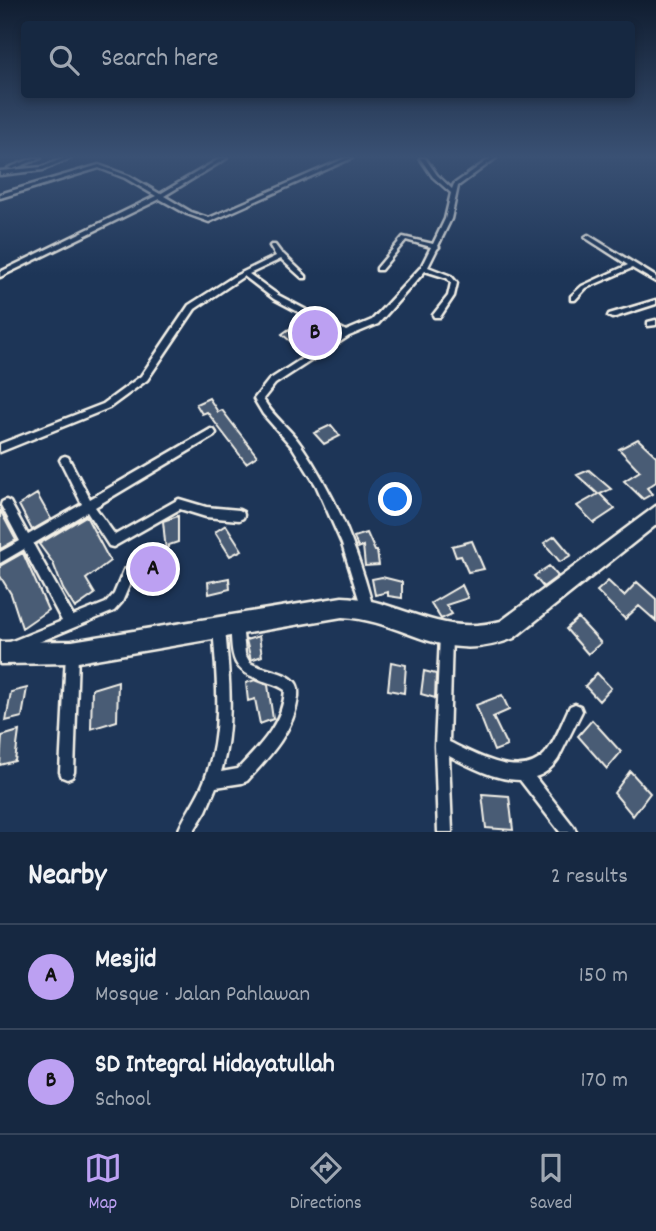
<!DOCTYPE html>
<meta charset="utf-8">
<style>
body{margin:0;font-family:Dekko,sans-serif;background:#1f3048;color:#f1f3f6}
.you{position:absolute;left:396px;top:500px;width:24px;height:24px;margin:-18px;border:5px solid #fff;border-radius:50%;background:#1a73e8;box-shadow:0 0 0 10px #1a73e833}
.badge{display:grid;place-items:center;width:46px;height:46px;border-radius:50%;background:#bca0f2;color:#111;font-size:23px;font-weight:700}
.pin{position:absolute;translate:-50% -50%;border:4px solid #fff;box-shadow:0 2px 7px #0006}
.list{margin:0;padding:0;list-style:none}
h2{display:flex;justify-content:space-between;align-items:center;height:91px;margin:0;padding:0 28px;font-size:30px}
h2 small{font-size:23px;font-weight:400;color:#9ea6b1}
.list li{display:grid;grid-template-columns:46px 1fr auto;gap:21px;align-items:center;box-sizing:border-box;height:105px;padding:0 28px;border-top:2px solid #35445a}
.list b{display:block;font-size:26px;white-space:nowrap}
.list p{margin:0;font-size:23px;white-space:nowrap;color:#9ea6b1}
.list em{font-size:23px;font-style:normal;color:#9ea6b1}
.icon{flex:none;width:38px;height:38px;fill:none;stroke:currentColor;stroke-width:2;stroke-linecap:round;stroke-linejoin:round}
.map{position:relative;flex:none;width:656px;height:832px;overflow:hidden}
.search{position:absolute;background:#162841;box-shadow:0 4px 10px #0003;left:21px;right:21px;top:21px;height:77px;display:flex;align-items:center;gap:18px;box-sizing:border-box;padding:0 24px;border-radius:7px;color:#9ea6b1;font-size:26px}
.sheet{height:301px;background:#162841}
nav{display:flex;justify-content:space-around;align-items:center;box-sizing:border-box;height:98px;border-top:2px solid #35445a;background:#162841;font-size:19px;color:#9ea6b1}
nav a{display:grid;justify-items:center;gap:4px}
nav .on{color:#bca0f2}
.map>svg:first-child{display:block}
.building{fill:#485b74;stroke:#f4f1e8;stroke-width:2}
.lines{fill:none;stroke-linecap:round;stroke-linejoin:round}
.street-casing{stroke:#f4f1e8;stroke-width:5}
.highway-casing{stroke:#f4f1e8;stroke-width:5}
.street{fill:#1d3557;fill-rule:evenodd}
.highway{fill:#1d3557;fill-rule:evenodd}
</style>
<div class="map">
<svg width="656" height="832" viewBox="0 0 656 832">
<rect width="100%" height="100%" fill="#1d3557"/>
<filter id="ink" filterUnits="userSpaceOnUse"><feTurbulence type="fractalNoise" baseFrequency=".0143" numOctaves="2"/><feDisplacementMap in="SourceGraphic" scale="14" xChannelSelector="R" yChannelSelector="G"/><feConvolveMatrix kernelMatrix="1 2 1 2 8 2 1 2 1" color-interpolation-filters="sRGB"/></filter>
<g filter="url(#ink)">
<path class="building" d="M289,329L315,347L305,354L282,334Z
M209,398L218,412L222,410L257,456L246,463L207,412L202,414L196,404Z
M331,425L340,436L324,444L314,433Z
M638,439L656,456V482L647,488L652,494L643,499L624,481L640,471L619,449Z
M589,470L611,489L600,494L615,509L594,523L577,506L598,494L577,475Z
M37,494L51,519L32,530L19,505Z
M0,510L16,540L0,549Z
M86,516L110,561L86,579L95,594L75,608L63,589L53,563L39,544Z
M178,516V542L169,545L166,552L163,521Z
M226,525L242,550L230,556L215,532Z
M367,533L375,551H377L379,565L365,566L363,546L358,548L354,537Z
M555,536L571,555L560,562L544,543Z
M472,541L484,569L468,572L461,556L456,557L452,546Z
M23,553L48,610L22,628L11,594L0,576V566Z
M142,555L165,557L157,580L135,578Z
M549,566L558,576L543,587L534,576Z
M382,577L402,582V598L388,596V592L375,595L372,579Z
M229,578L230,589L209,594L208,582Z
M608,581L624,596L637,582L656,599V621L639,606L625,619L597,591Z
M462,585L468,598L446,605L452,614L441,619L431,603Z
M578,618L601,643L588,654L566,629Z
M259,636L262,656L251,660L246,640Z
M391,662L406,665L404,693L388,690Z
M424,671L436,674L435,698L421,694Z
M597,673L611,688L599,701L585,686Z
M255,680L268,685L273,719L260,724L255,699L248,701L246,683Z
M118,681L117,721L91,729L92,689Z
M27,688L22,717L6,721L11,692Z
M502,695L509,710L493,717L507,746L494,751L476,705Z
M592,720L621,752L607,769L578,736Z
M19,731L15,761L0,765L2,736Z
M630,771L650,793L633,816L614,793Z
M482,794L509,796L513,830L486,828Z"/>
<g class="lines">
<defs>
<path id="street" d="M34,158H41L13,169L8,168Z
M64,158H71L43,170L0,175V171L42,167Z
M221,158H227L164,196L191,212L209,218L346,158H352L209,222L187,214L160,199L0,277V272L156,196L125,178L99,168L0,198V194L99,165L129,176L160,194Z
M420,158H425L437,175L452,189L454,184L491,158H496L458,186L451,219L438,246L439,247L437,249L428,267L451,276L457,283L454,296L440,317H434L433,315L448,296L451,283L447,278L425,271L378,324L349,336L275,384L263,399C273,417 290,428 301,445C335,494 358,550 373,608L371,612L367,614L363,612L342,544L316,485L293,448L263,414L254,399L269,380L340,334L274,299L244,276L195,309L147,380L109,408L0,452V444L103,404L141,376L189,305L233,277L276,256L270,246L271,245H275L281,253L283,254L306,276V278H302L281,259L249,274L278,295L346,331L372,320L421,267L431,247L406,240L381,270H377V268L403,237L433,244L445,219L451,193L433,177Z
M588,235L656,277V282L632,268L586,288L575,300H571V296L582,286L628,265L586,238L585,237Z
M656,300V304L612,318L608,316L609,314Z
M656,320V325L648,326V322Z
M211,429L214,430L216,433L214,436L95,507L115,535L179,499L206,507L239,510L243,512L244,515L243,518L239,520L206,517L180,509L113,547L109,546L87,512L33,544L73,616L106,603L114,594L124,570L128,568L132,570L134,574L122,602L114,611L0,658V646L62,621L24,549L0,563V552L20,541L1,505L2,502L6,500L10,502L28,535L82,504L60,460L62,457L65,456L68,457L90,499Z
M236,618L240,620L242,624L245,654L250,663C262,670 286,671 295,682C299,686 298,692 298,697C294,731 269,757 247,781L242,783L216,787L206,811L193,832H178C185,814 198,798 205,779C223,731 217,678 213,628L215,624L219,622L223,624L225,628C229,676 235,724 221,772L238,769C260,746 283,723 285,690C277,684 268,683 259,679C228,669 233,652 230,624L232,620Z
M446,630L450,632L452,636L449,742C475,754 520,781 545,754C556,741 562,722 570,706L575,704L580,706L582,711L558,759C552,768 545,774 535,777L574,827L576,832H560L520,780C495,780 471,767 449,756L452,832H438L435,746L440,636L442,632Z
M72,648L76,650L78,654L74,772L72,777L67,779L62,777L60,772L66,654L68,650Z"/>
<path id="highway" d="M656,506V525L514,638C442,667 406,620 342,617L72,663L0,664V642L72,641L342,597C400,599 437,638 501,621Z"/>
</defs>
<use href="#street" class="street-casing"/>
<use href="#highway" class="highway-casing"/>
<use href="#street" class="street"/>
<use href="#highway" class="highway"/>
</g>
</g>
<linearGradient id="sky" x2="0" y2="1"><stop stop-color="#101d30"/><stop offset="0.57" stop-color="#3a5174"/><stop offset="1" stop-color="#3a5174" stop-opacity="0"/></linearGradient>
<rect width="656" height="275" fill="url(#sky)"/>
</svg>
<div class="you"></div>
<div class="pin badge" style="left:153px;top:569px">A</div>
<div class="pin badge" style="left:315px;top:333px">B</div>
<div class="search"><svg class="icon" aria-label="search" viewBox="0 0 24 24"><circle cx="10" cy="10" r="6"/><path d="M15 15l6 6"/></svg>Search here</div>
</div>
<section class="sheet">
<h2>Nearby<small>2 results</small></h2>
<ul class="list">
<li><span class="badge">A</span><div><b>Mesjid</b><p>Mosque · Jalan Pahlawan</p></div><em>150 m</em></li>
<li><span class="badge">B</span><div><b>SD Integral Hidayatullah</b><p>School</p></div><em>170 m</em></li>
</ul>
</section>
<nav>
<a class="on"><svg class="icon" aria-label="map" viewBox="0 0 24 24"><path d="M3 6l6-2 6 2 6-2v14l-6 2-6-2-6 2zM9 4v14M15 6v14"/></svg>Map</a>
<a><svg class="icon" aria-label="directions" viewBox="0 0 24 24"><path d="M12 3l9 9-9 9-9-9zM9 14v-3h6M13 9l2 2-2 2"/></svg>Directions</a>
<a><svg class="icon" aria-label="saved" viewBox="0 0 24 24"><path d="M7 4h10v16l-5-4-5 4z"/></svg>Saved</a>
</nav>
